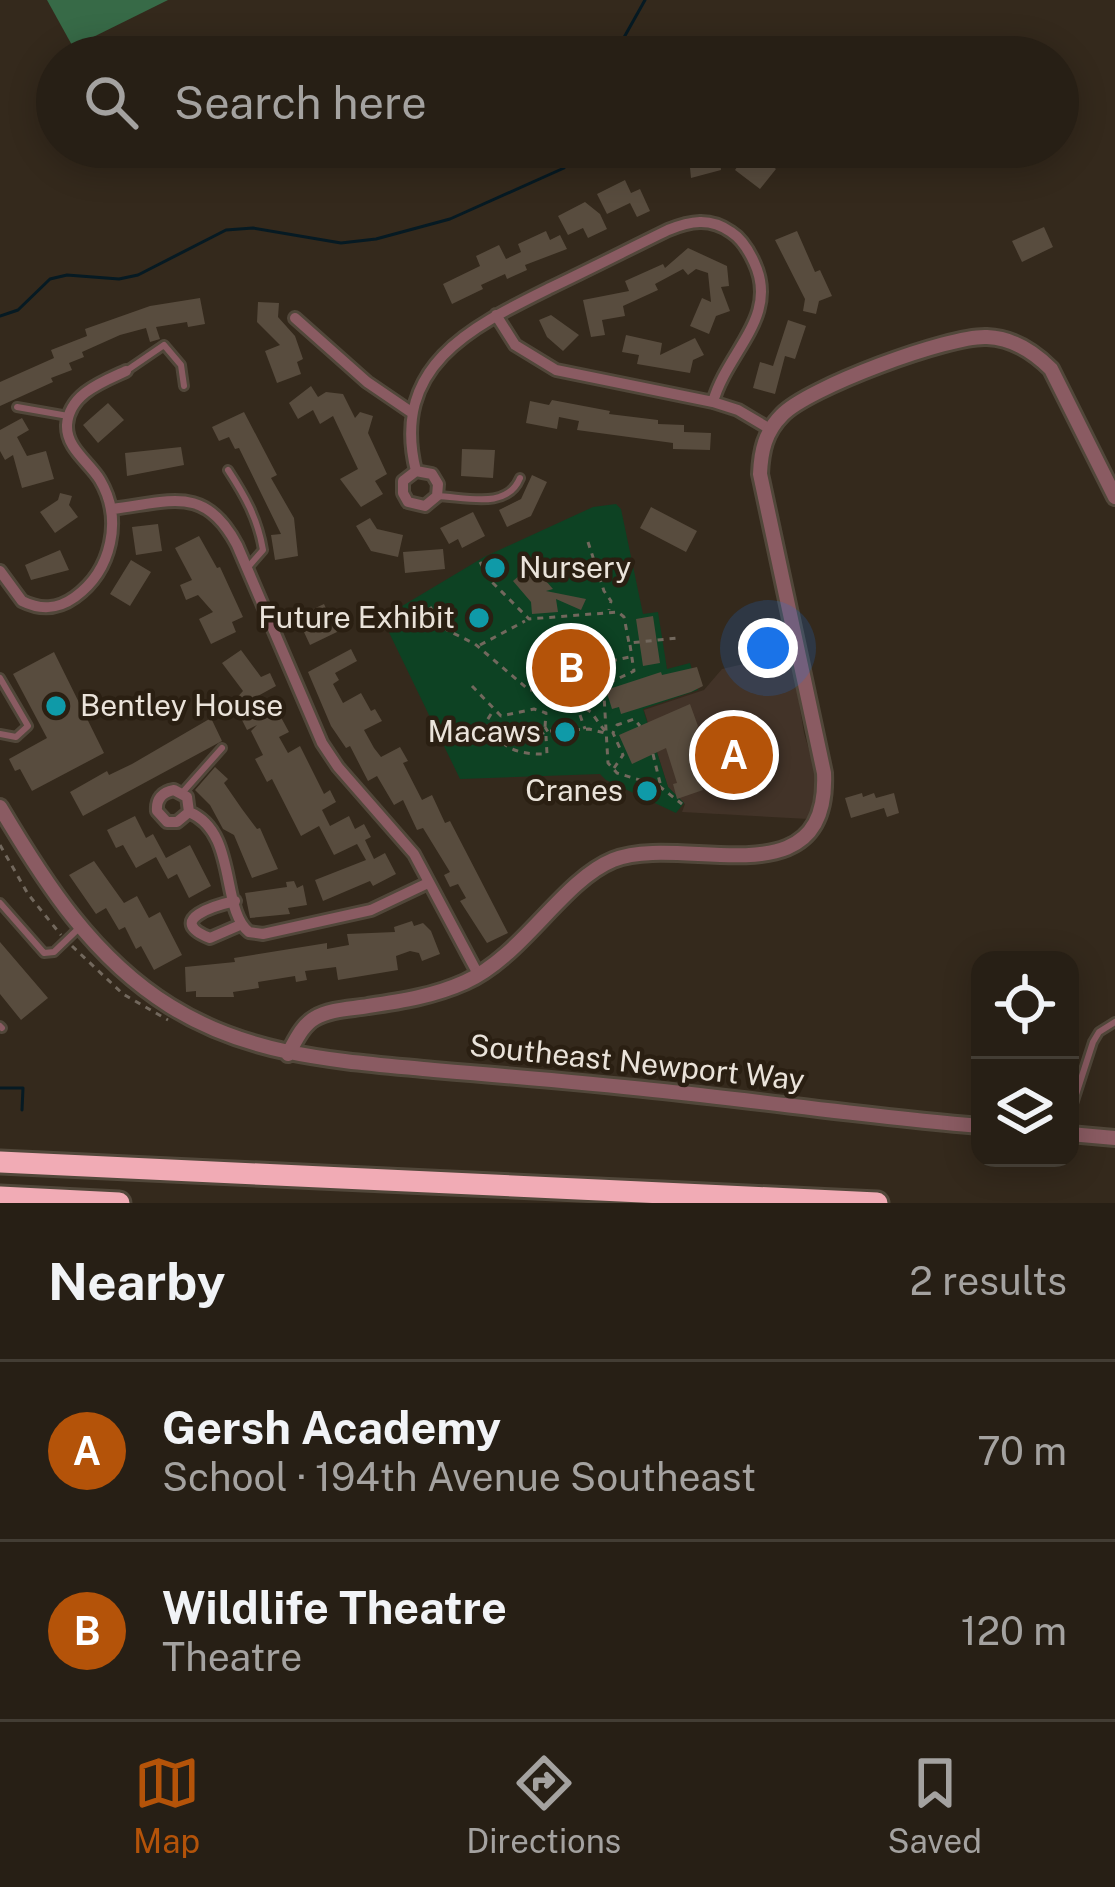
<!DOCTYPE html>
<meta charset="utf-8">
<style>
body{margin:0;font-family:"Public Sans",sans-serif;background:#2f271e;color:#f1f3f6}
.controls{position:absolute;right:36px;bottom:36px;display:grid;overflow:hidden;border-radius:24px;box-shadow:0 6px 30px #0003}
.controls button{width:108px;height:108px;display:grid;place-items:center;padding:0;border:0;border-bottom:3px solid #433d34;background:#271f15;color:#f1f3f6;font:60px sans-serif}
.you{position:absolute;left:768px;top:648px;width:42px;height:42px;margin:-30px;border:9px solid #fff;border-radius:50%;background:#1a73e8;box-shadow:0 0 0 18px #1a73e833}
.badge{display:grid;place-items:center;width:78px;height:78px;border-radius:50%;background:#b45309;color:#fff;font-size:39px;font-weight:700}
.pin{position:absolute;translate:-50% -50%;border:6px solid #fff;box-shadow:0 3px 12px #0006}
.list{margin:0;padding:0;list-style:none}
h2{display:flex;justify-content:space-between;align-items:center;height:156px;margin:0;padding:0 48px;font-size:51px}
h2 small{font-size:39px;font-weight:400;color:#a4a2a0}
.list li{display:grid;grid-template-columns:78px 1fr auto;gap:36px;align-items:center;box-sizing:border-box;height:180px;padding:0 48px;border-top:3px solid #433d34}
.list b{display:block;font-size:45px;white-space:nowrap}
.list p{margin:0;font-size:39px;white-space:nowrap;color:#a4a2a0}
.list em{font-size:39px;font-style:normal;color:#a4a2a0}
.icon{flex:none;width:66px;height:66px;fill:none;stroke:currentColor;stroke-width:2;stroke-linecap:round;stroke-linejoin:round}
.map{position:relative;flex:none;width:1115px;height:1203px;overflow:hidden}
.search{position:absolute;background:#271f15;box-shadow:0 6px 30px #0003;left:36px;right:36px;top:36px;height:132px;display:flex;align-items:center;gap:30px;box-sizing:border-box;padding:0 42px;border-radius:66px;color:#a4a2a0;font-size:45px}
.sheet{height:516px;background:#271f15}
nav{display:flex;justify-content:space-around;align-items:center;box-sizing:border-box;height:168px;border-top:3px solid #433d34;background:#271f15;font-size:33px;color:#a4a2a0}
nav a{display:grid;justify-items:center;gap:6px}
nav .on{color:#b45309}
.map>svg:first-child{display:block}
.education{fill:#423328}
.green{fill:#0d4223}
.forest{fill:#376a47}
.lines{fill:none;stroke-linecap:round;stroke-linejoin:round}
.stream{stroke:#061a23;stroke-width:3}
.building{fill:#584c3e}
.service-casing{stroke:#51473a;stroke-width:12}
.minor-casing{stroke:#51473a;stroke-width:16}
.tertiary-casing{stroke:#51473a;stroke-width:20}
.motorway-casing{stroke:#51473a;stroke-width:27}
.path{stroke:#72685d;stroke-width:3;stroke-dasharray:6 6;stroke-linecap:butt}
.service{stroke:#8a5b62;stroke-width:6}
.minor{stroke:#8a5b62;stroke-width:10}
.tertiary{stroke:#8a5b62;stroke-width:14}
.motorway{stroke:#f1abb5;stroke-width:21}
.culture-dot{fill:#0f9aa8;stroke:#2a1f12;stroke-width:4.5}
.labels{text-anchor:middle;stroke-width:9;stroke-linejoin:round;paint-order:stroke}
.poi-label{font-size:30px;fill:#eae3da;stroke:#2a1f12;text-anchor:end}
.street-label{font-size:30px;fill:#eae3da;stroke:#2a1f12}
</style>
<div class="map">
<svg width="1115" height="1203" viewBox="0 0 1115 1203">
<rect width="100%" height="100%" fill="#34291c"/>
<path class="education" d="M791,653L804,733L817,777L809,819L682,812L685,804L668,787L644,710L704,690L722,669Z"/>
<path class="green" d="M616,504L621,509L643,614L658,612L667,669L690,663L698,690L643,709L668,787L684,803L676,813L606,780L600,774L460,779L382,618L484,557L593,507Z"/>
<path class="forest" d="M47,0H168L73,47Z"/>
<g class="lines">
<path class="stream" d="M613,57L645,0
M0,316L18,310L50,279L67,275L119,279L138,275L226,230L253,228L341,243L376,239L450,219L564,168L568,147
M0,1088H23L22,1110"/>
</g>
<path class="building" d="M688,147H719L721,170L691,178Z
M750,149L776,169L760,189L735,170Z
M625,180L631,193L640,189L650,211L637,217L630,203L607,214L597,194Z
M585,202L600,214L607,229L588,238L583,228L568,235L558,216Z
M1044,227L1053,247L1022,262L1012,241Z
M546,231L550,240L560,235L567,249L525,265L527,270L507,279L505,274L481,285L483,289L452,304L443,284L480,266L476,256L499,245L506,259L521,252L518,244Z
M797,231L815,272L820,270L832,296L819,301L816,314L803,311L805,299L775,240Z
M688,248L727,266L729,286L721,287L730,311L716,316L709,334L690,326L702,298L711,302L708,273L696,269L688,275L683,269L655,284L658,290L623,306L625,316L602,320L605,335L591,337L583,300L629,291L625,281L663,264L665,268Z
M200,298L205,324L188,327L187,322L156,327L160,339L150,342L146,328L120,335L82,352L84,357L69,363L72,370L51,378L53,382L0,406V382L54,358L51,350L87,336L85,329L150,306Z
M258,302L279,303L278,317L295,336L303,359L297,362L301,374L277,383L265,351L280,345L257,322Z
M551,315L579,335L563,351L547,337L539,320Z
M788,320L806,326L795,359L785,356L775,394L753,388L760,362L773,366Z
M626,335L662,343L660,355L695,338L704,355L693,360L690,373L637,364L639,355L622,352Z
M311,386L318,397L326,392L343,394L355,418L360,412L373,416L368,433L387,474L375,481L383,494L361,507L340,479L358,469L333,416L320,424L313,410L298,419L289,403Z
M552,400L610,411L609,414L658,420V424L684,425V432L711,433L710,450L673,449V443L577,430L579,421L559,417L557,429L526,423L530,401L549,405Z
M108,403L124,420L98,443L83,425Z
M244,412L277,475L271,478L294,518L298,556L275,560L271,535L281,534L239,448L235,449L229,437L219,441L212,427Z
M22,418L29,430L17,437L27,456L46,451L54,479L22,488L13,455L5,460L0,451V430Z
M181,447L184,465L127,476L125,453Z
M462,449L495,450L493,478L461,476Z
M532,475L547,482L531,516L507,527L499,510L521,499Z
M60,493L72,496L69,505L78,517L55,533L40,512L58,500Z
M651,507L697,531L686,552L640,528Z
M473,512L485,536L462,548L458,539L449,544L440,528Z
M370,518L377,529L403,535L398,557L371,551L356,526Z
M158,524L162,551L136,555L132,527Z
M199,536L217,568L220,567L243,617L232,622L236,632L211,644L199,619L213,612L198,595L186,600L180,585L192,580L175,548Z
M443,549L445,569L405,573L403,552Z
M60,550L69,570L31,580L25,565Z
M131,560L151,572L130,606L110,594Z
M532,565L553,589L546,591L586,599L581,610L556,599L558,612L532,614L531,602L513,581Z
M324,604L337,632L310,645L303,630L315,623L309,611Z
M653,616L660,663L643,666L636,619Z
M351,649L357,661L335,673L339,680L333,684L343,703L361,693L371,711L375,709L382,721L364,730L374,748L381,757L400,747L408,761L403,763L422,800L432,795L445,823L450,821L508,933L487,943L460,901L466,898L458,884L450,887L444,875L450,872L423,828L417,830L403,800L394,805L377,776L368,781L350,746L346,748L331,726L308,672Z
M241,650L261,677L270,673L276,686L256,697L268,714L277,710L289,732L279,737L288,753L300,746L324,794L330,790L336,802L322,810L330,826L349,816L355,829L364,824L371,837L365,840L374,859L385,853L396,874L373,886L370,881L323,901L315,880L366,860L357,844L334,855L319,826L301,836L272,779L267,782L255,759L263,755L251,731L257,725L247,730L233,702L243,691L222,663Z
M54,652L104,753L32,791L20,769L15,771L9,759L47,738L13,674Z
M697,667L703,686L691,692L621,714L619,707L612,709L606,690L661,672L662,675Z
M690,704L698,726L693,736L707,781L700,783L703,790L677,799L673,784L677,783L666,748L632,764L619,735Z
M211,718L222,741L83,816L70,792L107,771L109,775L132,764Z
M215,767L228,779L224,783L242,809L257,829L260,828L278,869L252,878L234,835L223,829L210,805L195,790Z
M862,793L863,797L874,793L876,798L894,793L899,813L887,817L884,808L851,818L845,798Z
M135,816L146,838L153,834L166,858L190,845L211,886L189,898L177,874L168,879L156,857L136,868L123,845L116,848L107,830Z
M94,861L124,903L137,896L149,918L160,912L182,955L154,970L141,946L136,949L125,927L119,930L106,908L96,914L69,875Z
M294,881L297,888L303,885L307,905L288,908L290,914L250,918L245,893L287,887L286,882Z
M412,921L414,926L423,923L431,931L440,954L422,961L419,953L410,951L396,956L398,970L338,980L336,967L305,971L307,980L296,982L295,976L258,982L259,988L233,992L234,997H196V991L186,992L185,967L235,962L234,958L327,943V949L349,945L347,934L395,932L394,927Z
M0,942L48,998L21,1020L0,994Z"/>
<g class="lines">
<defs>
<path id="service" d="M126,371L164,345L181,365L184,386
M17,407L68,416
M228,470C245,496 258,519 263,550L249,566
M437,496C466,497 507,510 520,478
M0,678L28,726L16,737L0,734
M182,793L222,748
M0,903L44,953L54,952L78,929
M0,1026L2,1028
M1070,1113L1093,1042L1099,1032L1115,1022"/>
<path id="minor" d="M496,315L515,345L556,370L713,402L738,410L770,429
M295,318L367,382L411,412
M416,471L403,481V493L408,502L425,506L437,496L438,484L432,474L416,471C390,366 471,327 550,288C590,269 629,249 668,230C690,221 710,217 731,232C742,239 749,251 754,262C780,317 727,351 713,402
M112,509C170,502 205,484 237,545L322,743L338,767L414,854L479,976
M0,571L22,601C40,610 57,610 75,597C112,570 123,519 100,480C89,462 66,448 67,425C69,394 102,382 126,371
M189,812L177,822H167L157,811C156,799 162,792 174,790L187,797L189,812C238,832 220,909 249,932L263,934L371,910L428,883
M235,901C217,905 164,920 210,938L240,925"/>
<path id="tertiary" d="M0,807C45,883 93,958 170,1006C251,1057 342,1061 434,1070C507,1076 580,1082 653,1090C762,1101 871,1117 980,1126
M288,1054C295,1042 302,1025 315,1018C330,1009 351,1009 368,1006C402,1001 434,996 465,982C523,956 562,881 613,860C682,832 830,904 824,773L760,474C761,451 765,432 782,415C807,388 949,335 987,337C1013,338 1033,351 1051,369L1115,497
M1070,1134L1115,1138"/>
<path id="motorway" d="M0,1162L877,1203
M0,1197L119,1203"/>
</defs>
<use href="#service" class="service-casing"/>
<use href="#minor" class="minor-casing"/>
<use href="#tertiary" class="tertiary-casing"/>
<use href="#motorway" class="motorway-casing"/>
<path class="path" d="M588,542L604,591L611,601L609,610
M480,562L491,581L529,619L618,612L624,617L629,643L677,638
M430,607L447,630L475,644L529,690H551L575,702L591,712L607,734
M480,645L525,621
M630,645L634,671L611,682L604,696L608,763L617,773L659,786L682,804
M472,686L501,716L534,709L546,713L545,727L540,730L544,735L548,732L545,727
M604,696L598,687L597,664L630,657
M491,714L486,722C500,748 517,755 547,754L546,736
M580,715L585,729
M550,731L589,729L605,733
M653,754L661,787
M614,768L623,755L613,733L617,725L634,719L640,726
M0,845L28,894L61,935
M72,946L123,994L168,1020"/>
<use href="#service" class="service"/>
<use href="#minor" class="minor"/>
<use href="#tertiary" class="tertiary"/>
<use href="#motorway" class="motorway"/>
</g>
<g class="culture-dot">
<circle cx="495" cy="568" r="12"/>
<circle cx="479" cy="618" r="12"/>
<circle cx="56" cy="706" r="12"/>
<circle cx="565" cy="732" r="12"/>
<circle cx="647" cy="791" r="12"/>
</g>
<g class="labels">
<g class="poi-label">
<text x="519" y="578" text-anchor="start">Nursery</text>
<text x="455" y="628">Future Exhibit</text>
<text x="80" y="716" text-anchor="start">Bentley House</text>
<text x="541" y="742">Macaws</text>
<text x="623" y="801">Cranes</text>
</g>
<g class="street-label">
<text transform="translate(637 1063) rotate(6)" y="10">Southeast Newport Way</text>
</g>
</g>
</svg>
<div class="controls">
<button><svg class="icon" aria-label="locate" viewBox="0 0 24 24"><circle cx="12" cy="12" r="6"/><path d="M12 2v4M12 18v4M2 12h4M18 12h4"/></svg></button>
<button><svg class="icon" aria-label="layers" viewBox="0 0 24 24"><path d="M12 4l9 5-9 5-9-5zM3 14l9 5 9-5"/></svg></button>
</div>
<div class="you"></div>
<div class="pin badge" style="left:734px;top:755px">A</div>
<div class="pin badge" style="left:571px;top:668px">B</div>
<div class="search"><svg class="icon" aria-label="search" viewBox="0 0 24 24"><circle cx="10" cy="10" r="6"/><path d="M15 15l6 6"/></svg>Search here</div>
</div>
<section class="sheet">
<h2>Nearby<small>2 results</small></h2>
<ul class="list">
<li><span class="badge">A</span><div><b>Gersh Academy</b><p>School · 194th Avenue Southeast</p></div><em>70 m</em></li>
<li><span class="badge">B</span><div><b>Wildlife Theatre</b><p>Theatre</p></div><em>120 m</em></li>
</ul>
</section>
<nav>
<a class="on"><svg class="icon" aria-label="map" viewBox="0 0 24 24"><path d="M3 6l6-2 6 2 6-2v14l-6 2-6-2-6 2zM9 4v14M15 6v14"/></svg>Map</a>
<a><svg class="icon" aria-label="directions" viewBox="0 0 24 24"><path d="M12 3l9 9-9 9-9-9zM9 14v-3h6M13 9l2 2-2 2"/></svg>Directions</a>
<a><svg class="icon" aria-label="saved" viewBox="0 0 24 24"><path d="M7 4h10v16l-5-4-5 4z"/></svg>Saved</a>
</nav>
